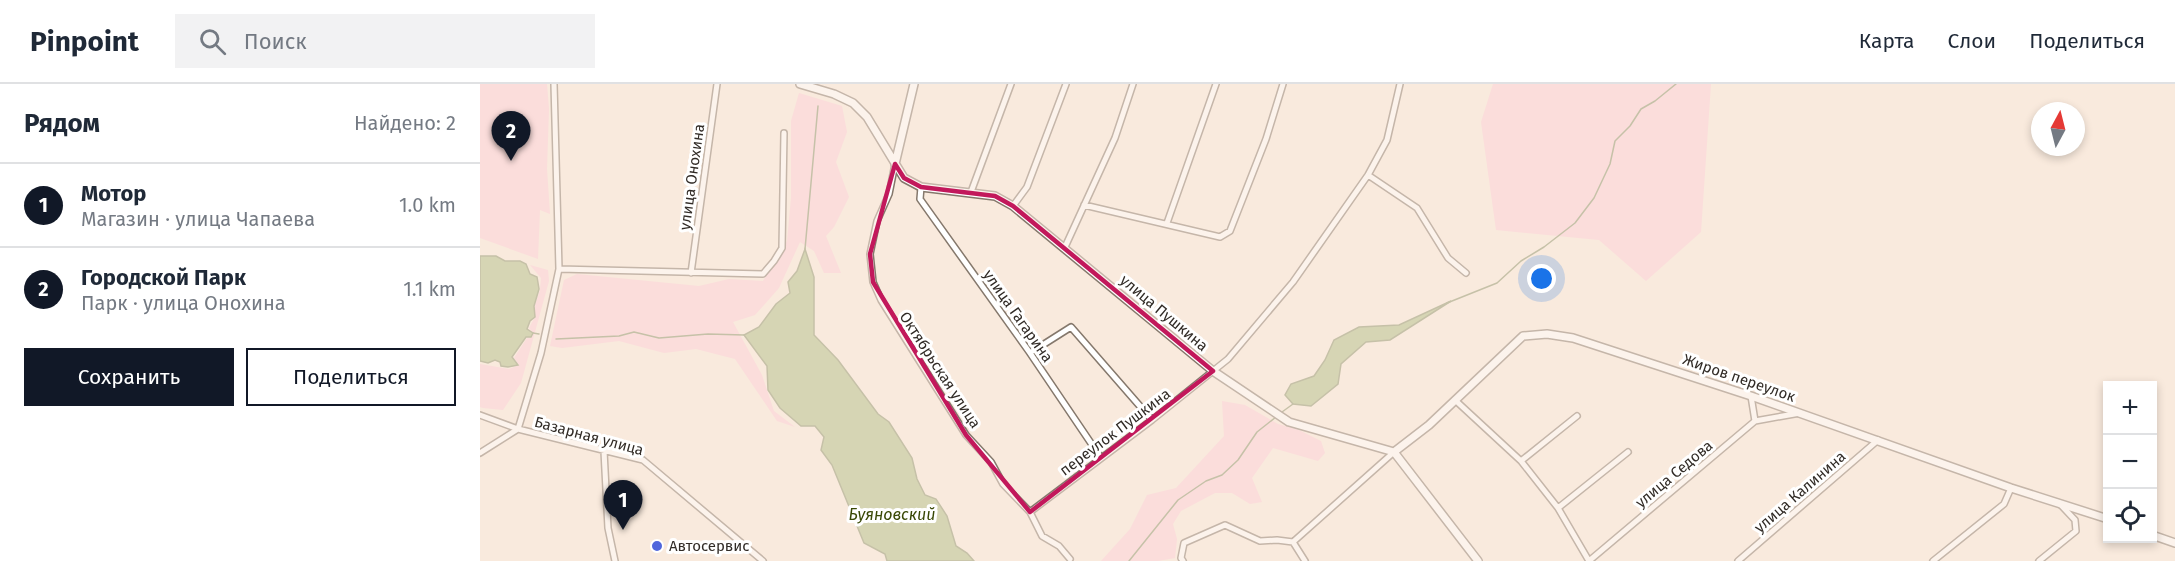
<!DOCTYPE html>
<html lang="ru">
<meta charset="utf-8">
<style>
body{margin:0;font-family:"Fira Sans",sans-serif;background:#f2f2f3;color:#1f2937}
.controls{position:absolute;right:18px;bottom:18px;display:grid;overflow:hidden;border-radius:0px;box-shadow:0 3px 9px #0003}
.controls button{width:54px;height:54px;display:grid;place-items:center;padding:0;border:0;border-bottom:2px solid #e0e1e3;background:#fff;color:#1f2937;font:30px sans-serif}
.compass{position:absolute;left:1551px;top:18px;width:54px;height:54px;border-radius:50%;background:#fff;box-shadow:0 3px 9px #0003;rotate:7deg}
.you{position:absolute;left:1062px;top:195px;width:21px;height:21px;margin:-15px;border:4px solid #fff;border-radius:50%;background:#1a73e8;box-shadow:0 0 0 9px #1a73e833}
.badge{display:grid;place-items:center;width:39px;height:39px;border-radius:50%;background:#111827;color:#fff;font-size:20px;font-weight:700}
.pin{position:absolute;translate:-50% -50px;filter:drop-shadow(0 2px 3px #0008)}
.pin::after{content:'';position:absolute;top:32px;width:21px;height:18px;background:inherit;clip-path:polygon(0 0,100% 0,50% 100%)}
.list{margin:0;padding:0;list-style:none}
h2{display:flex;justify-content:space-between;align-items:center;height:78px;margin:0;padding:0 24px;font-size:26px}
h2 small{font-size:20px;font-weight:400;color:#747a83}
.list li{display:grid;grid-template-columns:39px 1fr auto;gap:18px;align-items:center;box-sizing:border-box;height:84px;padding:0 24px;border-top:2px solid #e0e1e3}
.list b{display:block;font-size:22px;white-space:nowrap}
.list p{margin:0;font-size:20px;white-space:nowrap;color:#747a83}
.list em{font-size:20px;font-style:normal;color:#747a83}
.actions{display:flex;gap:12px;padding:18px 24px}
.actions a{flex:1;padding:14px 0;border:2px solid #111827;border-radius:0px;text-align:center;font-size:21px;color:#111827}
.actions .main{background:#111827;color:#fff}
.icon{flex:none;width:33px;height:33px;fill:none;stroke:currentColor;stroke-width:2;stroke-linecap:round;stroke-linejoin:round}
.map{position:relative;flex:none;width:1695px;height:477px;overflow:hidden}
header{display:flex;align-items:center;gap:36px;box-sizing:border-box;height:84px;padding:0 30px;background:#fff;border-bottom:2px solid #e0e1e3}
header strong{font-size:28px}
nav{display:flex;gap:33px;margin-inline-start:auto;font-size:21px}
.search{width:420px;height:54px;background:#f2f2f3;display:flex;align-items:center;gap:15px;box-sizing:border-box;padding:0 21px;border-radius:0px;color:#747a83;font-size:22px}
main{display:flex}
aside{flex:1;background:#fff}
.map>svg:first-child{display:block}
.green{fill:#fcceda}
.water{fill:#acbd84;stroke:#879168;stroke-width:1.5}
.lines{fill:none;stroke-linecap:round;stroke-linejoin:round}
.stream{stroke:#879168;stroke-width:1.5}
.minor-casing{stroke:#85786c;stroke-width:8}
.tertiary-casing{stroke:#85786c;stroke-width:10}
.minor{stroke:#fff;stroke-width:5}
.tertiary{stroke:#fff;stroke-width:7}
.marked{fill:none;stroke:#c2185b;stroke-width:4.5;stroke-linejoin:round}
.poi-dot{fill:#5066dc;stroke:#fff;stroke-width:2}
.labels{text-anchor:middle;stroke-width:6;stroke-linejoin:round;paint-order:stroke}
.street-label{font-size:15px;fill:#312b26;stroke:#fff}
.poi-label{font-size:15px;fill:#312b26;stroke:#fff;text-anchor:start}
.water-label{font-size:16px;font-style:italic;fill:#394805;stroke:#fff}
</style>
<header>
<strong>Pinpoint</strong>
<div class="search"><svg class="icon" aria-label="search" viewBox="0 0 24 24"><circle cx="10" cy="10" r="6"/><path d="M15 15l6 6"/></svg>Поиск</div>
<nav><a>Карта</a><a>Слои</a><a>Поделиться</a></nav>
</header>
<main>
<aside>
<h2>Рядом<small>Найдено: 2</small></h2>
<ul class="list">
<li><span class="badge">1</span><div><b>Мотор</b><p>Магазин · улица Чапаева</p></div><em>1.0 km</em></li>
<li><span class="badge">2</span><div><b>Городской Парк</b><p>Парк · улица Онохина</p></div><em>1.1 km</em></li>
</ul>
<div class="actions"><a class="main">Сохранить</a><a>Поделиться</a></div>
</aside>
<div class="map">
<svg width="1695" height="477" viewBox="0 0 1695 477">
<rect width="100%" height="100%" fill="#f9eadd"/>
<path class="green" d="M0,0H67L69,25L67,85L70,130L60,126L58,175L0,154Z
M1013,0H1231L1221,148L1166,197L1119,156L1016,146L1001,38Z
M319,9L362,22L367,48L356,78L369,113L354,143L346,152L361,189H344L334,167L320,158L299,204L275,231L253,238L282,291L294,327L315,343L297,337L255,275L216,265L184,269L139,257L82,264L70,262L84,196L97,190L219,202L249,195L283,197L307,157L311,114V37Z
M50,181L68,186L69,197L41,299L23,326L3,324L0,323V280L29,285L39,281L34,274L47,254L52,253L53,249L49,244L55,233V221L60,206L61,194Z
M742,317L765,321L798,340L819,346L841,357L845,369L838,377L793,364L772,394L782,418L770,420L752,409H735L701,427L693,440L697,455L695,474L678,477H621L650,445L667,411L696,404L744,352Z"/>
<path class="water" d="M325,165L334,193V251L358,276L398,330L409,338L432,374L437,395L445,411L456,415L467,432L476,462L487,469L494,477H407L405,470L384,459L352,381L341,366L344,353L335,342H321L300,324L288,306L287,282L264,251L279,243L296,220L310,209L308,198L317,187Z
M0,172H16L25,177H40L46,180L50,190L57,193L59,205L54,222L55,233L50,237L47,245L53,249L51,253H46L32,273L38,281L28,283L21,282L20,278L15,276L8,279L0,277Z
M971,217L910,256L886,258L861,280L858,300L831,322L813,320L805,311L811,300L834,292L845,276L854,256L879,243L919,241Z"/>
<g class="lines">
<path class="stream" d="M325,165L338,22
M967,219L1017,199L1041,177L1064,163L1095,139L1114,114L1130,80L1135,57L1150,42L1161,25L1175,17L1196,0
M53,249L59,250
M76,255L139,252L154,248L179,254L228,250L264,251
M802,328L813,320
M649,477L698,416L726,397L742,391L758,376L777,348L796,333"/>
<defs>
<path id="minor" d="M74,0L79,185
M415,80L409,110L397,137L390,170L393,198L401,216L486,351L511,378L523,400L550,428L562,452L579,462L590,475
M888,91L937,124L968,174L986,189
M441,103L440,115L550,269L621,374
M491,108L531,0
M604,121L740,153L750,147L786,55L803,0
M533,122L547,103L586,0
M687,139L736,0
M585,163L635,54L653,0
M211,189L237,0
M550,269L591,243L672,336
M975,316L1041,377L1078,424L1109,477
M0,331L38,345L0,369
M1275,337L1320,329
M124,367L128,444L135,477
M1041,377L1097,332
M1078,424L1148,368
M550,428L672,336L748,275L813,198L888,91L907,56L920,0
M813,458L914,368
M813,458L825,477
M283,477L163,376L38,345L61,269L79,185L283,190L294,177L302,164L304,49
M703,477L701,474L704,459L745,441L780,457L797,456L813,458
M1109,477L1275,337L1271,312
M1258,477L1398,356
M1453,477L1524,420L1531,404
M1559,477L1596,447L1595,436L1579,419"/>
<path id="tertiary" d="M320,0L354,10L373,19L387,33L424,94L441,103L515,112L533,122L733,287L809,338L914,368L998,477
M415,80L434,0
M914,368L949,341L1043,252L1067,250L1093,254L1271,312L1531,404L1628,435
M1672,451L1695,459"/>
</defs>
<use href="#minor" class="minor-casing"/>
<use href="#tertiary" class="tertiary-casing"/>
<use href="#minor" class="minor"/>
<use href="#tertiary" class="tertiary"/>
</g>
<path d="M0 0H1695V477H0ZM415,80L424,94L441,103L515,112L533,122L733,287L550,428L486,351L393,198L390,170Z" fill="#f9eadd" fill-opacity=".55" fill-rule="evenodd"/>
<path class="marked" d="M415,80L424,94L441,103L515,112L533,122L733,287L550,428L486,351L393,198L390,170Z"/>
<circle class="poi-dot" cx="177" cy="462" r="6"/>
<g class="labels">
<g class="street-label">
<text transform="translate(212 93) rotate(-82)" y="5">улица Онохина</text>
<text transform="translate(684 229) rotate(40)" y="5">улица Пушкина</text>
<text transform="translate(538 232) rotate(55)" y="5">улица Гагарина</text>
<text transform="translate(460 286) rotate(57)" y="5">Октябрьская улица</text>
<text transform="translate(1259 294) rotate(19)" y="5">Жиров переулок</text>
<text transform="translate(635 348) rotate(-37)" y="5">переулок Пушкина</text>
<text transform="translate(109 352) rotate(15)" y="5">Базарная улица</text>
<text transform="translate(1194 390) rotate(-40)" y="5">улица Седова</text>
<text transform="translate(1320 408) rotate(-41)" y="5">улица Калинина</text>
</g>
<g class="poi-label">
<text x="189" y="467">Автосервис</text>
</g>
<g class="water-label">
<text x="412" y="436">Буяновский</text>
</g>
</g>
</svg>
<div class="controls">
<button>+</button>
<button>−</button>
<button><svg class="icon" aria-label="locate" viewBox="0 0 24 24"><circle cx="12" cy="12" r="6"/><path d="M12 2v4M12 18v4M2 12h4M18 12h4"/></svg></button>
</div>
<svg class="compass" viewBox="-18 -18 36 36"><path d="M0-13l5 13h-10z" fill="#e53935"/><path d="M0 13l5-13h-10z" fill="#747a83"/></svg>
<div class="you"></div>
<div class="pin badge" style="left:143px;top:446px">1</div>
<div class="pin badge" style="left:31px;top:77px">2</div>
</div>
</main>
